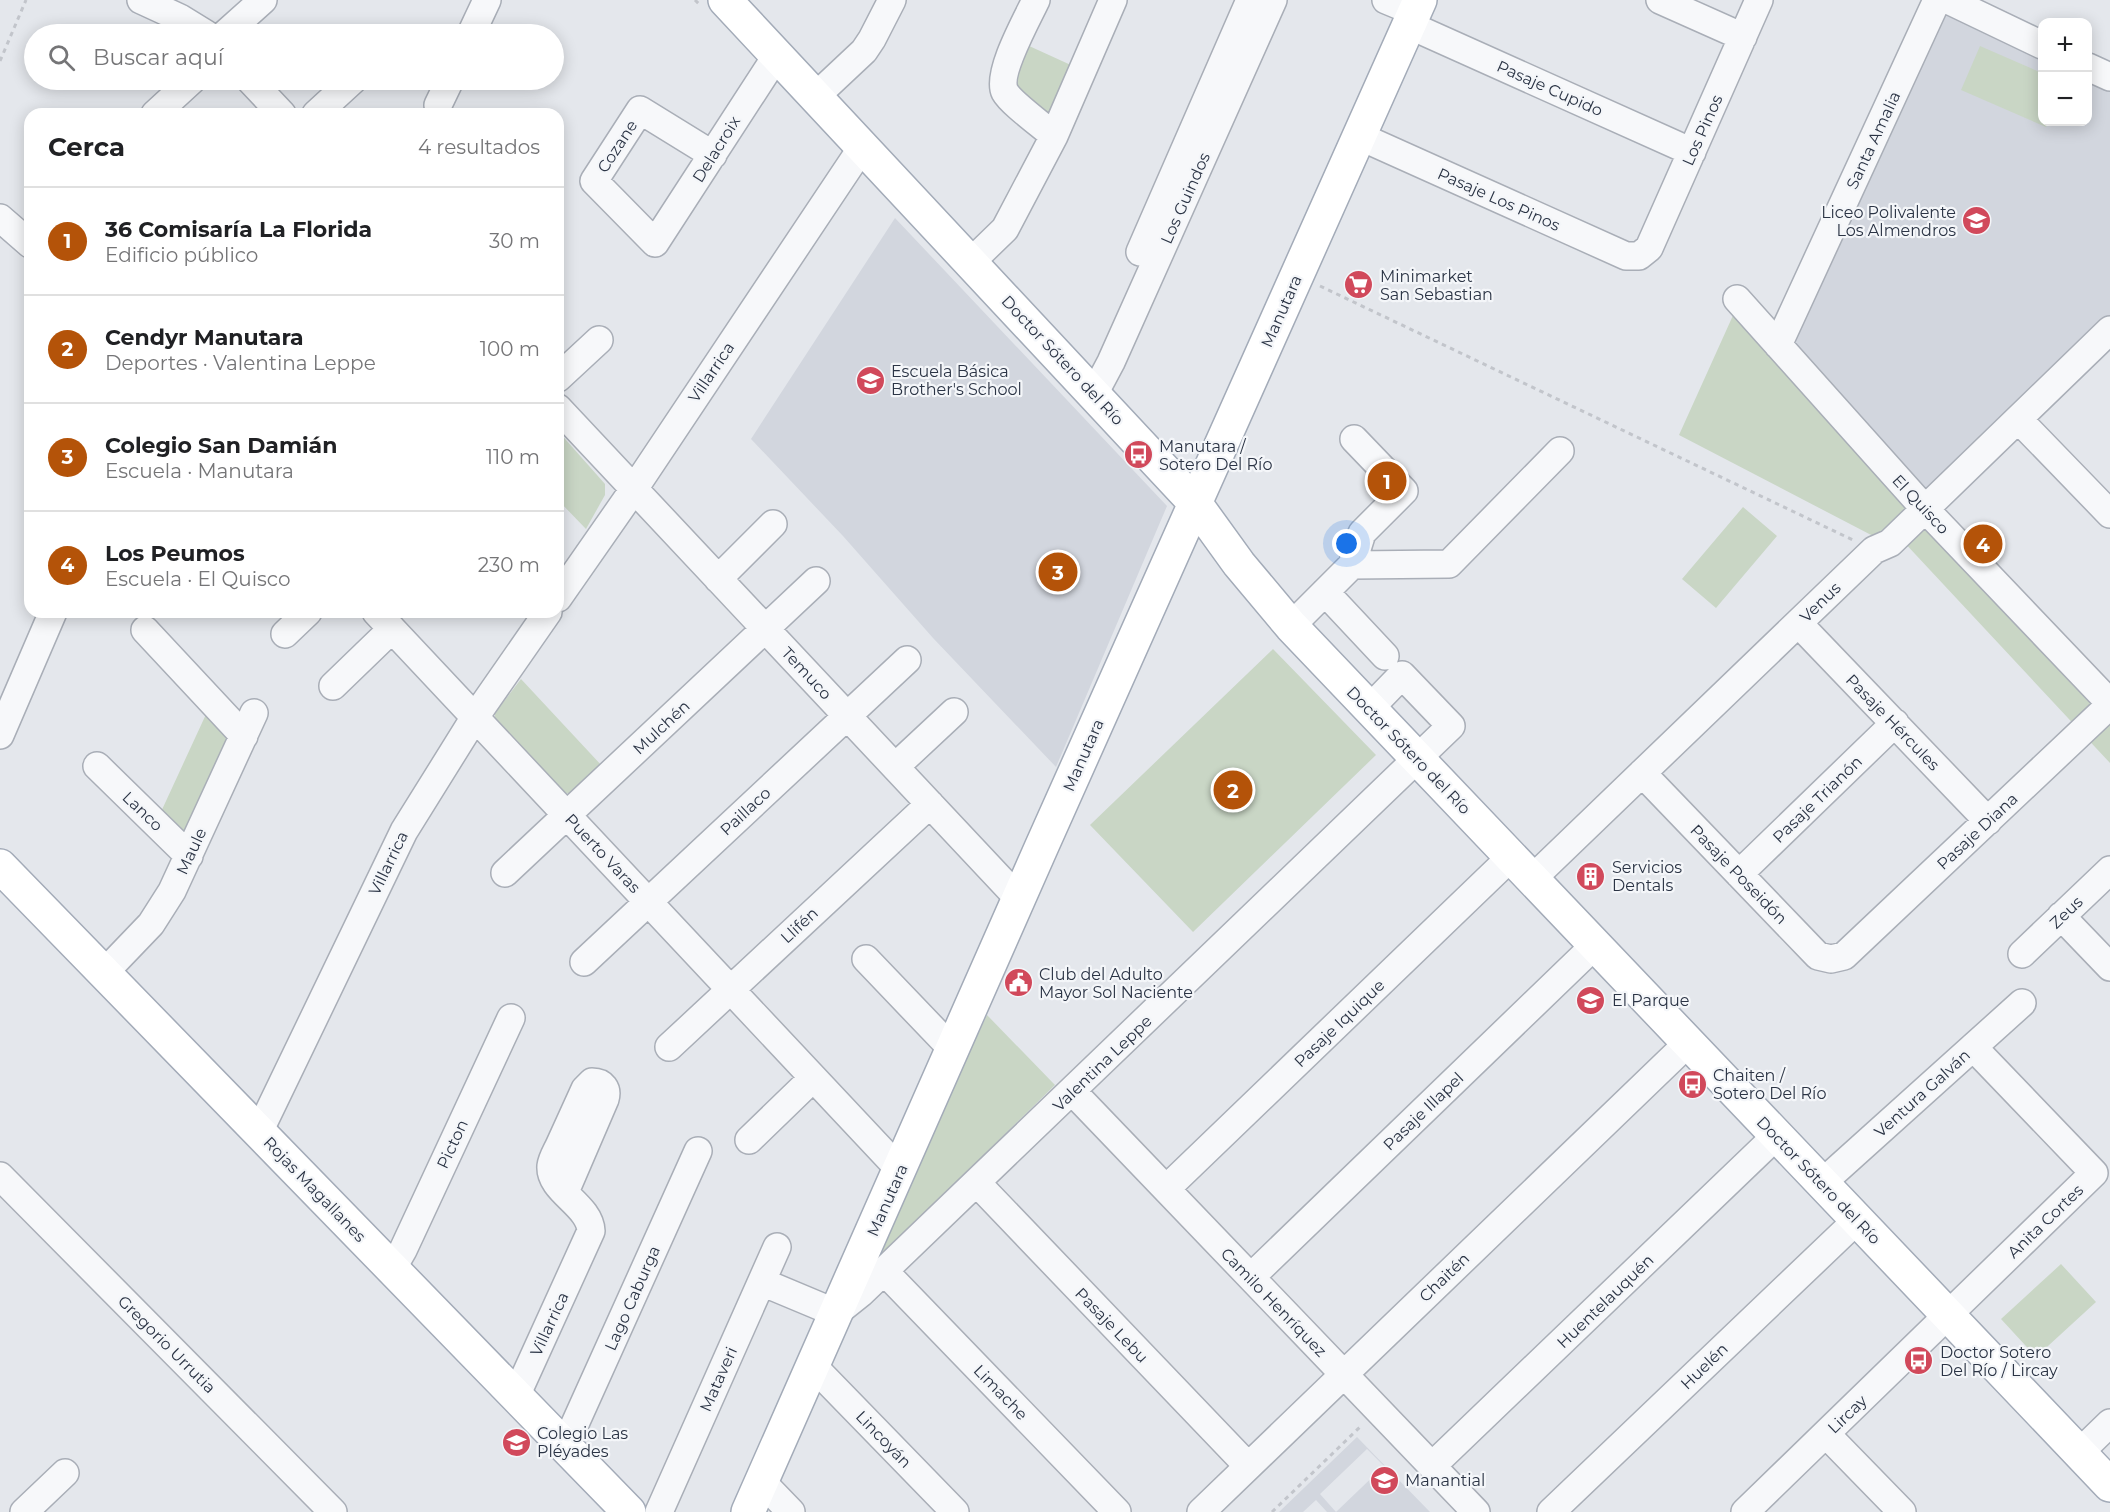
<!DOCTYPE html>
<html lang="es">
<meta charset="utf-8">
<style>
body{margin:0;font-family:Montserrat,sans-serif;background:#f6f6f6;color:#202124}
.controls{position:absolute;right:18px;top:18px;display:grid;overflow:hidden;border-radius:12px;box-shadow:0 3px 15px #0003}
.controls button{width:54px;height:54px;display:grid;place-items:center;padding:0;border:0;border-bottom:2px solid #e0e0e0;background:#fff;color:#202124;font:30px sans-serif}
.you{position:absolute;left:1347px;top:544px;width:21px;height:21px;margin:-15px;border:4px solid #fff;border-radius:50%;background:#1a73e8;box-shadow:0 0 0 9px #1a73e833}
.badge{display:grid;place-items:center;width:39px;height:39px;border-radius:50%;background:#b45309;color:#fff;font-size:20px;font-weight:700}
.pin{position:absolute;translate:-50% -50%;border:3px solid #fff;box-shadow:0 2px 6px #0006}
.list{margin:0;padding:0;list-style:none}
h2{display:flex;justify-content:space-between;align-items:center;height:78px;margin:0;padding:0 24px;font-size:26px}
h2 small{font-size:20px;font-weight:400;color:#757577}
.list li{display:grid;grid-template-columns:39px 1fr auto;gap:18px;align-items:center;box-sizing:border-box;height:108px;padding:0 24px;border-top:2px solid #e0e0e0}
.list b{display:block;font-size:22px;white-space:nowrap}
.list p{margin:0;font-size:20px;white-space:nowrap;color:#757577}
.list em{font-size:20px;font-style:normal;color:#757577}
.icon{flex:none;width:33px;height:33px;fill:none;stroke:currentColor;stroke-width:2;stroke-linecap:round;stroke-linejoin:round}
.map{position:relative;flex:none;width:2110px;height:1512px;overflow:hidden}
.search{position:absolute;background:#fff;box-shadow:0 3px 15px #0003;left:24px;top:24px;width:540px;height:66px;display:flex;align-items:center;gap:15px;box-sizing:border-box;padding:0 21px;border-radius:33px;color:#757577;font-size:22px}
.panel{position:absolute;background:#fff;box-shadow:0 3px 15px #0003;left:24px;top:108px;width:540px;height:510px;border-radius:18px}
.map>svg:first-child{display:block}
.built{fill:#d2d6de;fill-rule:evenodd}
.green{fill:#c9d6c5}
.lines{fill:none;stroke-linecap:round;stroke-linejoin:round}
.minor-casing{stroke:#a9aeb7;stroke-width:30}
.major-casing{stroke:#a3abb8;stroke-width:36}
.path{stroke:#c2c5cb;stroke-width:3;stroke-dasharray:4.5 4.5;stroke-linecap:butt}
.minor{stroke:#f7f8fa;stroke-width:27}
.major{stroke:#fff;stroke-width:33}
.labels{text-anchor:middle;stroke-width:4.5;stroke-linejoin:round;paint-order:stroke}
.street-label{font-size:16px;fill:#2b3445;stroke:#f4f6f9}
.poi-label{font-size:16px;fill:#2b3445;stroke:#f4f6f9;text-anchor:start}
</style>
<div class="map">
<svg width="2110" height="1512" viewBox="0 0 2110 1512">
<rect width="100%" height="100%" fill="#e4e7ec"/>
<path class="built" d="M1944,10L2042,54V122H2088V74L2110,84V321L1927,494L1789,341Z
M895,218L1167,506L1056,767L933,638L843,536L751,439Z
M1357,1437L1430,1512H1327L1316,1500L1303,1512H1279ZM1367,1449L1384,1466L1336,1512L1320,1494Z"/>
<path class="green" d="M1027,45L1073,66L1050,116L1015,87L1012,77Z
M1980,46L2042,73V122H2049L2046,127L1961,90Z
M1735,311L2110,710V763L1888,525L1875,537L1679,435Z
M558,431L605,484V495L586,529L558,500Z
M1743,507L1777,536L1716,608L1682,579Z
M1273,649L1376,755L1193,932L1090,825Z
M521,679L603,767L573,795L563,792L495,721V713Z
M208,710L235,735L187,839L160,814Z
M987,1015L1055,1085L882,1255L875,1251Z
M2061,1264L2096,1302L2036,1357L2001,1319Z"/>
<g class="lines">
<defs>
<path id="minor" d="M141,0L180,18L206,34
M1036,0C1027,19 996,74 1005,92C1011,103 1043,126 1054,136
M1386,0L1415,12
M1660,0L1743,37
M1948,0L2042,45
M1409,25L1692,152
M225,34L263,0
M471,34L487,0
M2088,67L2110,77
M250,80L282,114
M816,96L864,51L872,39L892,0
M438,105L450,80
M155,114L192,80
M316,114L353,80
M1359,136L1626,256H1639L1649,248L1759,0
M713,155L640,110L594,181L655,243L777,55
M0,218L30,244
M1140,252L1250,0
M971,262L1005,229L1054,136L1113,0
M1737,299L1925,509L2110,703
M1778,345L1937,0
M558,378L599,340
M1094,394L1111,362L1273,0
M558,408L1019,899
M2018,419L2110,514
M1352,565L1362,533L1404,491L1354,439
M718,579L773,524
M1325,592L1385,656
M558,598L634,489L863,146
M376,612L900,1170
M1798,623L1988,821
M1291,626L1352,565L1449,564L1560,451
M145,630L244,736
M285,634L308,612
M333,686L392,629
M0,735L53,612
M97,766L189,856
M895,767L954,712
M1642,773L1818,956L1831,959L1844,956L2110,705
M505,873L816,581
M1739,874L1895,723
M1532,879L1874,550L1890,543L2110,330
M2061,916L2110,967
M2022,954L2110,870
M866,959L953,1050
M584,962L907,660
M104,973L151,924L172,891L254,713
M669,1047L930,804
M1072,1091L1476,1512
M259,1132L404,831L475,717L548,612
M749,1140L813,1078
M0,1176L333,1512
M977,1183L1248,1466
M1822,1183L2022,1003
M1166,1189L1511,857
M392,1269L403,1250L511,1018
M885,1272L1117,1512
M1251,1277L1595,945
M762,1282L836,1313L861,1293L1451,726L1402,675L1370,708
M813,1366L955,1512
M516,1396L591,1231C590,1205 549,1191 551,1166C552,1158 557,1151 560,1144C568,1126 577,1107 585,1089L592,1082C603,1082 608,1089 605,1099L565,1192
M1826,1434L1902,1512
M565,1446L698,1151
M2079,1453L2110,1423
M1432,1466L1777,1135
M762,1482L791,1512
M24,1512L65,1473
M659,1512L777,1247
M1201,1512L1688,1043
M1551,1512L1857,1220
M1745,1512L2094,1173L1973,1047"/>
<path id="major" d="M725,0L1195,503L1239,564L1291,626L2110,1485
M0,866L629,1512
M748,1512L1041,848L1420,0"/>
</defs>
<use href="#minor" class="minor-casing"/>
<use href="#major" class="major-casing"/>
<path class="path" d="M695,0L701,6
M0,61L26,0
M1320,286L1853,540
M1272,1512L1361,1426"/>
<use href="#minor" class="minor"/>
<use href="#major" class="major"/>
</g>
<defs>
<symbol id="school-disc" viewBox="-11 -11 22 22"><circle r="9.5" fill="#d1495b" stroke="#f4f6f9"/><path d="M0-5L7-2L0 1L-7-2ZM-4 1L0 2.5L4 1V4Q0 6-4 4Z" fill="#fff"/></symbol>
<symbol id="supermarket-disc" viewBox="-11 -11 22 22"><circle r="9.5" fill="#d1495b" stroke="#f4f6f9"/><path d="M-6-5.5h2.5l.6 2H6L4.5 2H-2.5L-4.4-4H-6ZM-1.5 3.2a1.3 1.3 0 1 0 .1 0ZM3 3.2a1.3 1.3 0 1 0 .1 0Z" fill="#fff"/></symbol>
<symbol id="bus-disc" viewBox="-11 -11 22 22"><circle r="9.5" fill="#d1495b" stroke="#f4f6f9"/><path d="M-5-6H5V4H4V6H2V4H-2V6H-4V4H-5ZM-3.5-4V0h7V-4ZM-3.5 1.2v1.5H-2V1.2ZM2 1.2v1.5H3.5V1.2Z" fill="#fff"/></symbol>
<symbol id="building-disc" viewBox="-11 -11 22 22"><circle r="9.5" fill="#d1495b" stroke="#f4f6f9"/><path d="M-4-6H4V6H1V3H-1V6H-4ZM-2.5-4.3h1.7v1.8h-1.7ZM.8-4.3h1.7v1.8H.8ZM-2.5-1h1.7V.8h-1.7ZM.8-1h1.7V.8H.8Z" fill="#fff"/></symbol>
<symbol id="civic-disc" viewBox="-11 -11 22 22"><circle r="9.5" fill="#d1495b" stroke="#f4f6f9"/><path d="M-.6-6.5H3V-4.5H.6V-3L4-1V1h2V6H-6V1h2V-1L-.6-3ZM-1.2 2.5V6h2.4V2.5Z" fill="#fff"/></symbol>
</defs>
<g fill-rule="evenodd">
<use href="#school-disc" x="1960" y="204" width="33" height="33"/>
<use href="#supermarket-disc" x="1342" y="268" width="33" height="33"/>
<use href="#school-disc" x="854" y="364" width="33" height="33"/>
<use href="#bus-disc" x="1122" y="438" width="33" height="33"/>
<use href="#building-disc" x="1574" y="860" width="33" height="33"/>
<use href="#civic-disc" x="1002" y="966" width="33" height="33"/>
<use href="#school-disc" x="1574" y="984" width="33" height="33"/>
<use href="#bus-disc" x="1676" y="1068" width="33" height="33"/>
<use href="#bus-disc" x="1902" y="1344" width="33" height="33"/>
<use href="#school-disc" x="500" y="1426" width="33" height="33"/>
<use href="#school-disc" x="1368" y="1464" width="33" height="33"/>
</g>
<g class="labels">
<g class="street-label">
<text transform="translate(1550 88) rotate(24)" y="6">Pasaje Cupido</text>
<text transform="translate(1702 130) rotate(-66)" y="6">Los Pinos</text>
<text transform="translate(1873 140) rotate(-65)" y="6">Santa Amalia</text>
<text transform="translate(617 146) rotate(-57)" y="6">Cozane</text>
<text transform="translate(716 149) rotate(-58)" y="6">Delacroix</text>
<text transform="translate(1185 198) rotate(-66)" y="6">Los Guindos</text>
<text transform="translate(1499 199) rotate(24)" y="6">Pasaje Los Pinos</text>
<text transform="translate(1281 311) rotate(-66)" y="6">Manutara</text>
<text transform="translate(1063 360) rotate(47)" y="6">Doctor Sótero del Río</text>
<text transform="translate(711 372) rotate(-56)" y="6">Villarrica</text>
<text transform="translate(1921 504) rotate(47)" y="6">El Quisco</text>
<text transform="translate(1820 602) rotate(-44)" y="6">Venus</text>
<text transform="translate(807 673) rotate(47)" y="6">Temuco</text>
<text transform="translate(1893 722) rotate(46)" y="6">Pasaje Hércules</text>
<text transform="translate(661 727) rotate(-43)" y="6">Mulchén</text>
<text transform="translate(1409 750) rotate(46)" y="6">Doctor Sótero del Río</text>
<text transform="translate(1083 755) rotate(-66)" y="6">Manutara</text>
<text transform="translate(1817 799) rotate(-44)" y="6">Pasaje Trianón</text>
<text transform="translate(143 811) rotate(44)" y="6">Lanco</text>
<text transform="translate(745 811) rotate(-43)" y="6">Paillaco</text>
<text transform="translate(1977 831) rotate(-43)" y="6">Pasaje Diana</text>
<text transform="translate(191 851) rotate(-65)" y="6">Maule</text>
<text transform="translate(603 853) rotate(47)" y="6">Puerto Varas</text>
<text transform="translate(388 863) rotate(-64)" y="6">Villarrica</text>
<text transform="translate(1739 874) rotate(46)" y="6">Pasaje Poseidón</text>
<text transform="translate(2066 912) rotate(-44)" y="6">Zeus</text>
<text transform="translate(799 925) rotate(-43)" y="6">Llifén</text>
<text transform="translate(1339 1023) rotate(-44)" y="6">Pasaje Iquique</text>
<text transform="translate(1102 1063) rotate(-44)" y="6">Valentina Leppe</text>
<text transform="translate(1922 1093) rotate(-42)" y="6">Ventura Galván</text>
<text transform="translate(1423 1111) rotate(-44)" y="6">Pasaje Illapel</text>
<text transform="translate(452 1144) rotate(-65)" y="6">Picton</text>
<text transform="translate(1819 1180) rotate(46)" y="6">Doctor Sótero del Río</text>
<text transform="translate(315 1189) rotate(46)" y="6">Rojas Magallanes</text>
<text transform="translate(887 1200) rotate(-66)" y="6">Manutara</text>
<text transform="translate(2045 1221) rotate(-44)" y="6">Anita Cortes</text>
<text transform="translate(1444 1277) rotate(-44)" y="6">Chaitén</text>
<text transform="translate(632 1298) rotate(-66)" y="6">Lago Caburga</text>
<text transform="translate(1605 1301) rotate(-44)" y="6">Huentelauquén</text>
<text transform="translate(1274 1302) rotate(46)" y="6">Camilo Henríquez</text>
<text transform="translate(549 1324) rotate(-65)" y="6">Villarrica</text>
<text transform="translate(1112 1325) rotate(46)" y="6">Pasaje Lebu</text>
<text transform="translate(167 1344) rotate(45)" y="6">Gregorio Urrutia</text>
<text transform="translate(1704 1366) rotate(-44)" y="6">Huelén</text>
<text transform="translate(718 1379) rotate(-66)" y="6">Mataveri</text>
<text transform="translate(1001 1392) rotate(46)" y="6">Limache</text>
<text transform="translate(1847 1414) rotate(-44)" y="6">Lircay</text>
<text transform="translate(884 1439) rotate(46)" y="6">Lincoyán</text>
</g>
<g class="poi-label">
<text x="1956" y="218" text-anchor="end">Liceo Polivalente<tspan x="1956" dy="18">Los Almendros</tspan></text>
<text x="1380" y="282">Minimarket<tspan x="1380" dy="18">San Sebastian</tspan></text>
<text x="891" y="377">Escuela Básica<tspan x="891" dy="18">Brother's School</tspan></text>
<text x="1159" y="452">Manutara /<tspan x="1159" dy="18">Sotero Del Río</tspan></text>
<text x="1612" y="873">Servicios<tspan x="1612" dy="18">Dentals</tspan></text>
<text x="1039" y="980">Club del Adulto<tspan x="1039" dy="18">Mayor Sol Naciente</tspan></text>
<text x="1612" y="1006">El Parque</text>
<text x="1713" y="1081">Chaiten /<tspan x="1713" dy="18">Sotero Del Río</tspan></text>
<text x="1940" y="1358">Doctor Sotero<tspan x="1940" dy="18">Del Río / Lircay</tspan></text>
<text x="537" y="1439">Colegio Las<tspan x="537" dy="18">Pléyades</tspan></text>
<text x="1405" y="1486">Manantial</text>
</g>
</g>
</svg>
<div class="controls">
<button>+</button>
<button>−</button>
</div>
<div class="you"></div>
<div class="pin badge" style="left:1387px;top:481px">1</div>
<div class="pin badge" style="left:1233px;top:790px">2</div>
<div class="pin badge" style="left:1058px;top:572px">3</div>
<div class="pin badge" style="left:1983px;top:544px">4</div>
<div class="search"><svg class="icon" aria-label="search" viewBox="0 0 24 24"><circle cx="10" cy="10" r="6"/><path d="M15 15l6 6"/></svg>Buscar aquí</div>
<section class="panel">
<h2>Cerca<small>4 resultados</small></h2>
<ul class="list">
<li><span class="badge">1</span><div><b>36 Comisaría La Florida</b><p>Edificio público</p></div><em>30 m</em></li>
<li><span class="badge">2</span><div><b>Cendyr Manutara</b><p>Deportes · Valentina Leppe</p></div><em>100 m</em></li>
<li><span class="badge">3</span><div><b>Colegio San Damián</b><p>Escuela · Manutara</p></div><em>110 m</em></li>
<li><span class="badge">4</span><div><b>Los Peumos</b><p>Escuela · El Quisco</p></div><em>230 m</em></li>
</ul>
</section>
</div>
